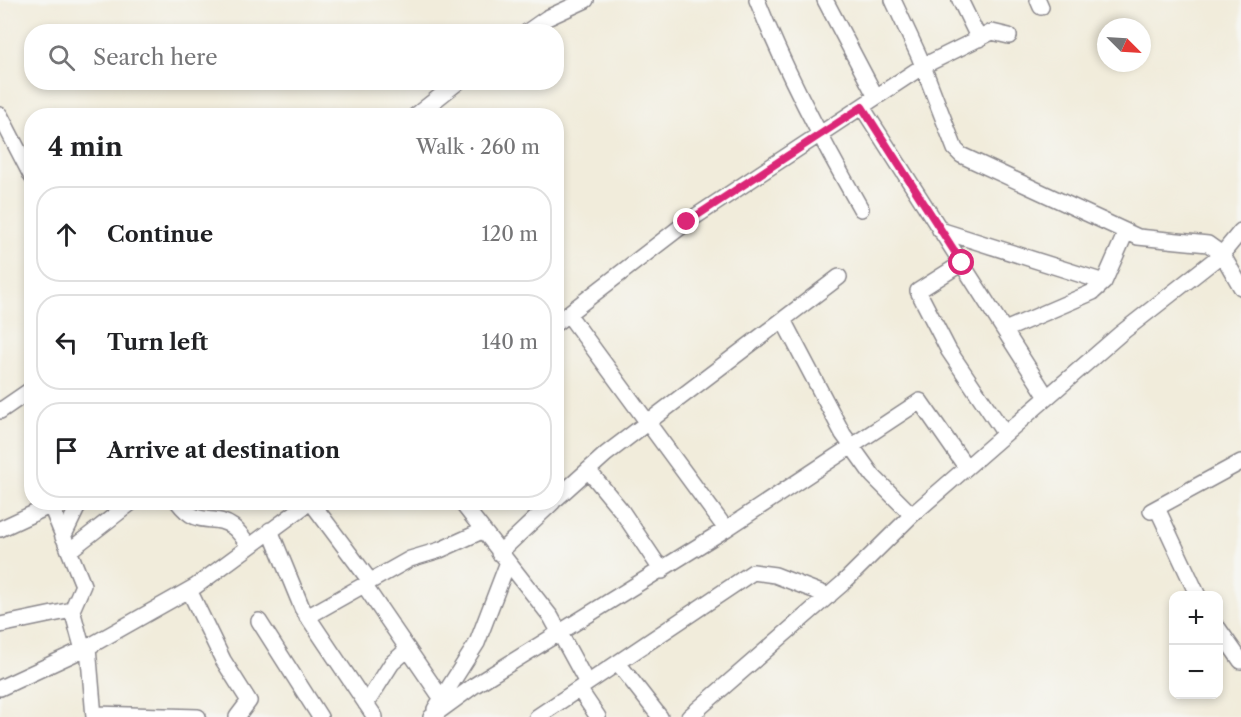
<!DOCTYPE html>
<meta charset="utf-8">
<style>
body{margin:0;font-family:"Libre Caslon Text",serif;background:#f6f6f6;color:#202124}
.controls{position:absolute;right:18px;bottom:18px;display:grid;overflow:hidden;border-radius:12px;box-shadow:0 3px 9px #0003}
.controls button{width:54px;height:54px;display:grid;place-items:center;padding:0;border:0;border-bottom:2px solid #e0e0e0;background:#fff;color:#202124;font:30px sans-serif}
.compass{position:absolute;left:1097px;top:18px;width:54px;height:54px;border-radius:50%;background:#fff;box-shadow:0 3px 9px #0003;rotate:114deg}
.stop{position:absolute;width:18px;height:18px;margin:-14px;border:4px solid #db2777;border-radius:50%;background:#fff}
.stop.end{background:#db2777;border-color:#fff;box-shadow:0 2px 6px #0008}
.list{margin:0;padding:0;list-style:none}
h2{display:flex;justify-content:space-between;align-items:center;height:78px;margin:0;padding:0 24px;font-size:26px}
h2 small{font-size:20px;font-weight:400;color:#757577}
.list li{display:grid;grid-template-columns:39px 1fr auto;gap:18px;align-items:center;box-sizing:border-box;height:96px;margin:0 12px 12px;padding:0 12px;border:2px solid #e0e0e0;border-radius:24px}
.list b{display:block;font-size:22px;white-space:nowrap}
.list em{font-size:20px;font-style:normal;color:#757577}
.icon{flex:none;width:33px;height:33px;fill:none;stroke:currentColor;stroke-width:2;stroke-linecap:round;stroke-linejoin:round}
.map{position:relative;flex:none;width:1241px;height:717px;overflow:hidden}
.search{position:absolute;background:#fff;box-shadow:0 3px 9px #0003;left:24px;top:24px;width:540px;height:66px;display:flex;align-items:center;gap:15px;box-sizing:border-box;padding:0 21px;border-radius:24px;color:#757577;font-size:22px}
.panel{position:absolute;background:#fff;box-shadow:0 3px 9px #0003;left:24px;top:108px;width:540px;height:402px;border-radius:24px}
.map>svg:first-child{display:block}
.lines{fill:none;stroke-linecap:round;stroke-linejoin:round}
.minor-casing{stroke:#8a878b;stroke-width:18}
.minor{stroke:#fff;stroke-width:15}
.route{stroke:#db2777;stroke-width:8}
</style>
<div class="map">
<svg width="1241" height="717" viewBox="0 0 1241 717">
<rect width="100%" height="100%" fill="#f6f6f2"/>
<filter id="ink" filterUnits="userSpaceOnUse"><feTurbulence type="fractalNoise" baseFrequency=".0167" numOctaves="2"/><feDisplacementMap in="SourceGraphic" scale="12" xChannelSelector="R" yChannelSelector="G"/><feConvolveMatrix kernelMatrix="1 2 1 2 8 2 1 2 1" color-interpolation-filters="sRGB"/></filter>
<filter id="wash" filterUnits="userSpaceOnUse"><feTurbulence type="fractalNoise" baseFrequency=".008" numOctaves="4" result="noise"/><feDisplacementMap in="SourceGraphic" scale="24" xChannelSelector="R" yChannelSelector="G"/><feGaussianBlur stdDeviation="1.35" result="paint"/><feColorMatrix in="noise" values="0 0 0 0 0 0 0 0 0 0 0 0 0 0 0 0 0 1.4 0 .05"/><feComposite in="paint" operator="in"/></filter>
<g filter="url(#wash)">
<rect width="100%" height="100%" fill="#f1ecdb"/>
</g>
<g filter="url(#ink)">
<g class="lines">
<defs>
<path id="minor" d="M757,0C786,73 822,141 861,209
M825,0L876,97
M893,0L919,56L955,149L961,155L1138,237L1208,244L1222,254L1241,287
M960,0L979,39
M1038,0L1041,7
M527,32L547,18L586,0
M862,107L1047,397
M0,115L32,177
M415,116L458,82
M940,230L1104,282
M962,263L918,291L949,351L1005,434
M568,314L726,529
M783,320L843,434L873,476L912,515
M556,323L687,222L923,66L992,32L1009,36
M1005,330L1093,292L1104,282L1126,232
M0,411L32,389
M588,470L621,510L662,571
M556,499L606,454L839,277
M178,502C199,530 213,512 233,527C239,531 244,540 249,545
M311,502L370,581
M461,502L551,617L587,683
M51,506L83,585L72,610L83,650
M1157,508L1198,596
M1151,511L1241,462
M0,529L58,502
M270,530L302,608L375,717
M63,537L80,502
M69,551L132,502
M499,553L553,502
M364,585L442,699
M189,590L223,660L249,701L237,717
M307,617L410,559L440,550L482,531
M259,621L320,717
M0,625L72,610
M1218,628L1241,661
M88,647L94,717
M618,663L660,717
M0,688L88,647L196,586L310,502
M579,689L598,717
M366,704L392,663L408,649
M435,709L477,643L508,562
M95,714L198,717
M431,717L475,685L726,529L920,401L966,467
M537,717L753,572L775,575L829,596
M689,717L842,584L912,515L1005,434L1120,334L1222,254L1241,231"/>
</defs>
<use href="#minor" class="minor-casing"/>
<use href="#minor" class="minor"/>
</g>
</g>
<g class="lines" filter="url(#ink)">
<path class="route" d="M687,222L862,107L962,263"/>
</g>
</svg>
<div class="controls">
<button>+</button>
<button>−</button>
</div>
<svg class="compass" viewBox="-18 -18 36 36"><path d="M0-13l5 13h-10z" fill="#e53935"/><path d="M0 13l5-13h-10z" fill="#757577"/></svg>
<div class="stop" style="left:962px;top:263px"></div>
<div class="stop end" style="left:687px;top:222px"></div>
<div class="search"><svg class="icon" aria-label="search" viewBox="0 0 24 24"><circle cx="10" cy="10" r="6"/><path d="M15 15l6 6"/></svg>Search here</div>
<section class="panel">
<h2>4 min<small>Walk · 260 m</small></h2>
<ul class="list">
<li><svg class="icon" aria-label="ahead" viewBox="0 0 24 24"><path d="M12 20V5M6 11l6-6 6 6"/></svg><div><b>Continue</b></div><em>120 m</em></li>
<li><svg class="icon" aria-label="left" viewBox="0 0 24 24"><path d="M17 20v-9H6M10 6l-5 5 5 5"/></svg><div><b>Turn left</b></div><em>140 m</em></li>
<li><svg class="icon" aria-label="arrive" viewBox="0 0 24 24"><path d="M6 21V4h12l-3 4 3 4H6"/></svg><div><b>Arrive at destination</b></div></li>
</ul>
</section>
</div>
